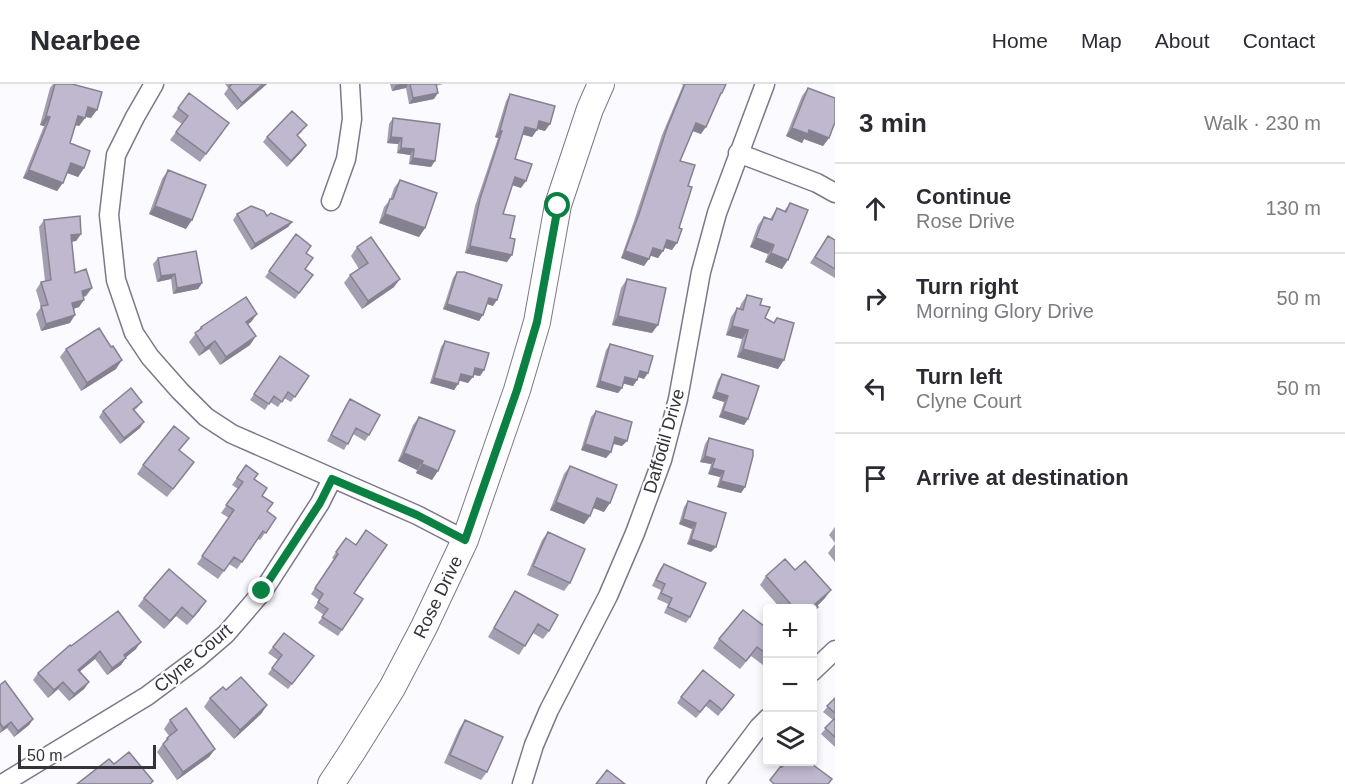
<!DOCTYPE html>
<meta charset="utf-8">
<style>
body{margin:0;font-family:Helvetica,sans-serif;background:#f7f7f7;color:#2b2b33}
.controls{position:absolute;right:18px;bottom:18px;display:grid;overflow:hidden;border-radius:6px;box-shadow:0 3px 9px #0003}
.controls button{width:54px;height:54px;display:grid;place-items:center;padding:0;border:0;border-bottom:2px solid #e1e1e2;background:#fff;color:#2b2b33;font:30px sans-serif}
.scale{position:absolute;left:18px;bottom:15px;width:138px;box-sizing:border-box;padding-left:6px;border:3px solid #35323a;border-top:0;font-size:16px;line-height:21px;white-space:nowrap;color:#35323a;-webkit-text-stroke:4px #fff;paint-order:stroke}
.stop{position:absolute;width:18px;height:18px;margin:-14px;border:4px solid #0b8043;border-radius:50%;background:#fff}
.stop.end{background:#0b8043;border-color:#fff;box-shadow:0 2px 6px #0008}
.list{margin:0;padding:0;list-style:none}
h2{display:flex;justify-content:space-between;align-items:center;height:78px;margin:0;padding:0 24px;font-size:26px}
h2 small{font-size:20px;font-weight:400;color:#7c7c81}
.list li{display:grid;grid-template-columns:39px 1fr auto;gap:18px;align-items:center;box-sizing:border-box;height:90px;padding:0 24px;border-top:2px solid #e1e1e2}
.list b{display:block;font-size:22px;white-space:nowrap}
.list p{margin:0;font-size:20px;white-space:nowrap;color:#7c7c81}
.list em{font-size:20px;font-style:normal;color:#7c7c81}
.icon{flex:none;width:33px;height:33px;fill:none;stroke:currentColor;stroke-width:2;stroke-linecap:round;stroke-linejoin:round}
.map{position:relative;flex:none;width:835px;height:700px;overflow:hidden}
header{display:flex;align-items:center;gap:36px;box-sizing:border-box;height:84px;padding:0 30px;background:#fff;border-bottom:2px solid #e1e1e2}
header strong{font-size:28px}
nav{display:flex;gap:33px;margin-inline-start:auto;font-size:21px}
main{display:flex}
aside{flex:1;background:#fff}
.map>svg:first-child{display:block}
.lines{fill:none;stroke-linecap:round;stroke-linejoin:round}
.street-casing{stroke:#7d778b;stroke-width:21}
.secondary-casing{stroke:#7d778b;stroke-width:28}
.street{stroke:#fff;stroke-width:18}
.secondary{stroke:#fff;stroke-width:26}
.wall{fill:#a49eb1}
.shaded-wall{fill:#868190}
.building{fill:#bfb8ce;stroke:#868190;stroke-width:1.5}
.route{stroke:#0b8043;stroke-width:8}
.labels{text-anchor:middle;stroke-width:4.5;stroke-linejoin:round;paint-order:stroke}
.street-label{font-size:18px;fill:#35323a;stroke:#fff}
</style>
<header>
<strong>Nearbee</strong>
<nav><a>Home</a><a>Map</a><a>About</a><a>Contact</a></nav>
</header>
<main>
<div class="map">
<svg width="835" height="700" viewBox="0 0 835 700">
<rect width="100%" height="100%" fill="#fbfafe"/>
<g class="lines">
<defs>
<path id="street" d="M154,0L135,33L116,71L109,131L116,196L134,249L150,273L180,307L206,333L232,350L417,431L465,456
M738,69L817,99L835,109
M331,117L346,75L352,35L350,0
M812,588L835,566
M2,700L147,612L198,574L226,550L263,507L320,419L332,395
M522,700L534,661L549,626L608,512L635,449L662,376L678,315L701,188L717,129L765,0
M716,700L759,643L768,634"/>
<path id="secondary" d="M331,700L352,668L392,604L424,543L465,456L517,306L537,238L558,121L590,25L601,0"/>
</defs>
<use href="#street" class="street-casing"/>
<use href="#secondary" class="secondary-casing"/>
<use href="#street" class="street"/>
<use href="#secondary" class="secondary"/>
</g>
<path class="wall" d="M53,0H72L91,34L86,33L79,42L75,41L70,59L84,84L78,93L67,89L57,107L23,94L44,42L40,41L50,4Z
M225,0H267L237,26L224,10L228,4Z
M390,0H443L436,2L434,15L409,20L406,4L392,7Z
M681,0H726L701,50L692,47L680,77L688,102L672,166L665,164L658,174L650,171L644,182L621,174L634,137L662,51L683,1Z
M808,4L829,54L823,62L804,55L802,59L786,52L802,12Z
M189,9L223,48L200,78L170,56L182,40L172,33Z
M510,10L545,47L537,45L532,53L523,50L515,75L521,104L512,101L503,130L510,154L507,178L465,169L475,122L498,54L495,53L506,17Z
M393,34L431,83L409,80L410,71L397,69L398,60L387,59L389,40Z
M303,47L297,52L302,67L287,83L263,58L267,53Z
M168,86L186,145L149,130L162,95Z
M400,96L425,144L419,153L379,139L384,123L390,116L394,104Z
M790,119L782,185L765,178L768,170L750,163L758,141L764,133L770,135L777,124L784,127Z
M237,130L267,132L292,138L288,143L251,166L233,136Z
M44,136L81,150L76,157L72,158L75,189L86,212L83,213L79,223L73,225L70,239L41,247L36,230L41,223L36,206L41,198L45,197L39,143Z
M296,150L306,169V185L313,191L295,215L265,193Z
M828,152L835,156V194L810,179Z
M357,163L394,203L362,225L344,199L350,191L359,185L351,172Z
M158,174L202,199L198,205L173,210L171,195L157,198L153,180Z
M457,188L493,222L487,220L479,237L443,225L453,194Z
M627,195L652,249L612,241L621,204Z
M747,211L760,221L765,234L778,285L737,273L742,255L726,251L731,233L737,224L739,225L741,220Z
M257,230L251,238L248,240L250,261L220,281L209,265L199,272L189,258L201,243Z
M445,257L484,286L480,292L473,291L468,299L459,296L458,300L454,306L430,299L441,263Z
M610,260L644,295L638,293L637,296L633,302L623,299L622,304L618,309L596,303L606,266Z
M66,265L116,285L81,307L60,273Z
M280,272L309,292L291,318L284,314L278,323L270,318L265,326L250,316Z
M722,290L748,335L744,341L719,333L724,318L712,314L718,296Z
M350,315L369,351L365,357L353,350L344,366L327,357L346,321Z
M142,318L138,323L134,327L140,344L120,360L99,333L103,327Z
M596,327L622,362L613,360L611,368L606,374L581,366L591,333Z
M419,333L432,396L416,389L417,386L398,377L413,341Z
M709,354L745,403L741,409L717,403L720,393L708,390L711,380L700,378L705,360Z
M180,367L194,378L167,413L137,390L143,381Z
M246,381L254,395L262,412L267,427L276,434L260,456L258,455L237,485L229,480L218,495L197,480L229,434L221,429L238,405L232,401Z
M570,382L604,428L593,424L590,432L584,440L550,426L564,390Z
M688,417L711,468L687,460L692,445L679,440L684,423Z
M835,443V459L829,451Z
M548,448L570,499L564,507L527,491L542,456Z
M346,454L354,509L363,515L338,552L318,539L324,531L314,524L319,516L311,510L334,475L332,474Z
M835,460V478L828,469Z
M664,480L690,533L686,539L664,529L668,520L657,515L661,506L652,502L660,485Z
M795,486L825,514L817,522L818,523L813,531V525H781L760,501L766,492Z
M515,507L549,547L543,555L533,549L519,571L488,553Z
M144,514L200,526L187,541L176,532L164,545L138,522Z
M768,545V575L763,581L751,572L740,585L713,564L719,555Z
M284,549L310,578L288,605L268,590L278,576L268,569Z
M71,562L136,565L126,573L121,581L107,591L95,575L80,587L89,598L84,605L69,617L58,605L48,614L33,596L38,589Z
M0,601L33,635L29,641L14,653L7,644L0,649Z
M226,606L267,621L261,630L234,655L204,623L210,614Z
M681,613L730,617L718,632L706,622L696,634L677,619Z
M835,614V663L821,650L833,636L823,628Z
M170,636L215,665L209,673L177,696L157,668L167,654L169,652L164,645Z
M465,636L487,688L481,696L444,679L459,645Z"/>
<path class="shaded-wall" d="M263,0H267L237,26L242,19Z
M400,0H408L406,4L392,7L396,1Z
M438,9L434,15L409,20L413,14Z
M88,23L97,26L91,34L82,32Z
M46,32L50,33L44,42L40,41Z
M78,32L85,34L79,42L72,40Z
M539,37L550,40L545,47L535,44Z
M696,39L706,43L701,50L691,46Z
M525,43L537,46L532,53L520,50Z
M792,44L809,46L829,54L823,62L804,55L802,59L786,52Z
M500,46L502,47L498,54L495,53Z
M391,53L402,54L398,60L387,59Z
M306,61L302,67L287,83L291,77Z
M401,64L414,65L410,71L397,69Z
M413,74L435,77L431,83L409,80Z
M71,79L84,84L78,93L65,88Z
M29,86L63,99L57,107L23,94Z
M515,93L526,97L521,104L510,100Z
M155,122L192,136L186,145L149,130Z
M385,130L425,144L419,153L379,139Z
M292,138L288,143L251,166L255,160Z
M81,150L76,157L66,158L71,151Z
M756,154L774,161L768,170L750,163Z
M667,156L677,159L672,166L662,163Z
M470,162L512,171L507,178L465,169Z
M653,164L663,167L658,174L648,171Z
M625,167L649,175L644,182L621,174Z
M771,169L788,176L782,185L765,178Z
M175,190L171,195L157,198L161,192Z
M400,195L394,203L362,225L368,217Z
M202,199L198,205L173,210L177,204Z
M92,204L86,212L76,215L82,207Z
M489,214L497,216L493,222L485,219Z
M84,216L79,223L67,227L72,219Z
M447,220L483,231L479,237L443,225Z
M257,230L251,238L240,246L246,238Z
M75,231L70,239L41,247L46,240Z
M618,232L658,241L652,249L612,241Z
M732,242L748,246L742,255L726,251Z
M256,252L250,261L220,281L226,273Z
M215,257L209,265L199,272L205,264Z
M743,265L784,276L778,285L737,273Z
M122,276L116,285L81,307L87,299Z
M475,284L484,286L480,292L471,290Z
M640,287L648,289L644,295L636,292Z
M461,290L473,293L468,299L457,296Z
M625,293L637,296L633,302L621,299Z
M434,294L458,300L454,306L430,299Z
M600,297L622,304L618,309L596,303Z
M716,308L728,312L724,318L712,314Z
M723,327L748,335L744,341L719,333Z
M144,338L140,344L120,360L124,354Z
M615,353L627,357L622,362L611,359Z
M585,360L611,368L606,374L581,366Z
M404,369L423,377L417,386L398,377Z
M705,372L715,375L711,380L700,378Z
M422,380L438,387L432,396L416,389Z
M712,384L724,387L720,393L708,390Z
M721,397L745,403L741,409L717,403Z
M597,414L610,419L604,428L591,423Z
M556,418L590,432L584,440L550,426Z
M683,435L696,439L692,445L679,440Z
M691,455L716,463L711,468L687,460Z
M831,506L825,514L813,526L815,520Z
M206,517L200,526L187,541L193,533Z
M182,523L176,532L164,545L170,537Z
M141,558L136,565L119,579L124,571Z
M100,567L95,575L73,593L78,586Z
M126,574L121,581L107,591L112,584Z
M63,598L58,605L48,614L54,606Z
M89,598L84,605L69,617L74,610Z
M267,621L261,630L234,655L240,646Z
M33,635L29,641L14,653L18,647Z
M11,638L7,644L0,649L3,644Z
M215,665L209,673L177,696L183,688Z"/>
<path class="building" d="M55,0H72L102,8L97,26L88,23L85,34L78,32L70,59L90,67L84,84L71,79L63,99L29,86L50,33L46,32Z
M232,0H263L242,19L229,3Z
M410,0H436L438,9L413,14Z
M685,0H726L722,9H721L706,43L696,39L680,77L695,81L688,102L692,103L679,144L682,145L677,159L667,156L663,167L653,164L649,175L625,167L639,130L667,44Z
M808,4L835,14V38L829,54L809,46L808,50L792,44Z
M189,9L229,39L206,70L176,48L188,32L178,24Z
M510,10L555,22L550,40L539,37L537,46L525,43L515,75L532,80L526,97L515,93L503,130L515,132L510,154L515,155L512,171L470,162L480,115L502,47L500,46Z
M292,27L307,41L297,51L306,61L291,77L267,53Z
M393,34L440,40L435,77L413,74L414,65L401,64L402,54L391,53Z
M168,86L206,101L192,136L155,122Z
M400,96L437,109L425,144L385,130L390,115H393Z
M790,119L808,126L788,176L771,169L774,161L756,154L764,133L772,136L777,124L786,128Z
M251,122L264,127L267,132L271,129L292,138L255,160L237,130Z
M80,132L81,150L71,151L75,189L86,185L92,204L82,207L84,216L72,219L75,231L46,240L41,222L48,221L41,198L51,196L44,136Z
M296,150L311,162L306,169L313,174L305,185L313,191L299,209L269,187Z
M828,152L835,156V185L815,173Z
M371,153L400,195L368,217L350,191L368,179L357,163Z
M196,167L202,199L177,204L175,190L161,192L158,174Z
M457,188H464L502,201L497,216L489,214L483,231L447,220Z
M627,195L666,204L658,241L618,232Z
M747,211L762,215L760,221L770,223L765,234L774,239L777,234L794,239L784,276L743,265L748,246L732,242L737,224L743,226Z
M246,213L257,230L246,238L256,252L226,273L215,257L205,264L195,249L202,244L201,243Z
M99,244L111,263L113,262L122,276L87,299L66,265Z
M445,257L489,269L484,286L475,284L473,293L461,290L458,300L434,294Z
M610,260L653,272L648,289L640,287L637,296L625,293L622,304L600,297Z
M280,272L309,292L295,313L288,308L282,318L274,312L269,320L254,310Z
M722,290L759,302L748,335L723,327L728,312L716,308Z
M131,304L142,318L133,325L144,338L124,354L103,327Z
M350,315L380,331L369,351L356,344L348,360L331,351Z
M596,327L632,338L627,357L615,353L611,368L585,360Z
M419,333L455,347L438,387L422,380L423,377L404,369Z
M174,342L189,354L179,366L194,378L173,405L143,381Z
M709,354L753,366V372L745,403L721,397L724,387L712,384L715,375L705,372Z
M246,381L258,390L254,395L267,404L262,412L273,419L267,427L276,434L266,449L263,447L242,478L234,473L224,487L202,472L234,426L226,421L243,398L237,394Z
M570,382L617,401L610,419L597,414L590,432L556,418Z
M688,417L726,429L716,463L691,455L696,439L683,435Z
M366,446L387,461L354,509L363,515L342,546L322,533L328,525L318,518L323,510L315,504L338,470L336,468L346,454L356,461Z
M548,448L585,465L570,499L533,482Z
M785,475L795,486L805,477L831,506L815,520L818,523L813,528V525H795L766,492Z
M664,480L706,499L690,533L668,523L672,514L661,509L665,500L656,496Z
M169,485L206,517L193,533L182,523L170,537L144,514Z
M515,507L558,531L549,547L538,540L525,562L494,544Z
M743,526L768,545V571L757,563L746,577L719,555Z
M118,527L141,558L124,571L126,574L112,584L100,567L78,586L89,598L74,610L63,598L54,606L38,589L70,561L71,562Z
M284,549L314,572L292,600L272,584L282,571L273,563Z
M703,586L734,611L722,626L710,616L700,628L681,613Z
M241,593L267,621L240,646L210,614L223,603L226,606Z
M5,597L33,635L18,647L11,638L3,644L0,639V601Z
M835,614V629L827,622Z
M186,624L215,665L183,688L163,660L168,655L167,654L177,646L170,636Z
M835,634V653L825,644Z
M465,636L503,653L487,688L450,671Z
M129,668L153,697L150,700H77L109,675L114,680Z
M787,678H809L832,695L828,700H774L770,696L781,682L782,683Z
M607,686L625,700H596Z"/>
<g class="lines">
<path class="route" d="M262,507L320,419L332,395L417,431L465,456L517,306L537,238L558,122"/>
</g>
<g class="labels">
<g class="street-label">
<text transform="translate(664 357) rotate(-74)" y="6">Daffodil Drive</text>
<text transform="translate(438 513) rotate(-64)" y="6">Rose Drive</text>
<text transform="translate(193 574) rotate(-40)" y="6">Clyne Court</text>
</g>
</g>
</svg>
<div class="controls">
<button>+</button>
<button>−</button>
<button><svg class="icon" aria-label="layers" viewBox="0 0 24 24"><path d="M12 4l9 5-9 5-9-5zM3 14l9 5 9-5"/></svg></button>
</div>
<div class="scale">50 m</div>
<div class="stop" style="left:558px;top:122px"></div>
<div class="stop end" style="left:262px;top:507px"></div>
</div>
<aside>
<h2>3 min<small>Walk · 230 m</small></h2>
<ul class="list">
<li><svg class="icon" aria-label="ahead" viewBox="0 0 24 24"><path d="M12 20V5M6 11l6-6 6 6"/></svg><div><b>Continue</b><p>Rose Drive</p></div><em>130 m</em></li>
<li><svg class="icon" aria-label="right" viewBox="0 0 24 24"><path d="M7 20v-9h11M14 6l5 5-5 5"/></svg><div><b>Turn right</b><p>Morning Glory Drive</p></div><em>50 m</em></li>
<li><svg class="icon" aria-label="left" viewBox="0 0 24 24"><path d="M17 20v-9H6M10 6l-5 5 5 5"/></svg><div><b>Turn left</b><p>Clyne Court</p></div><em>50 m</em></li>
<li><svg class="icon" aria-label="arrive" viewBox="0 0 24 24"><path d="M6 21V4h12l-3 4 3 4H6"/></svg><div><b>Arrive at destination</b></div></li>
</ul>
</aside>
</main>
